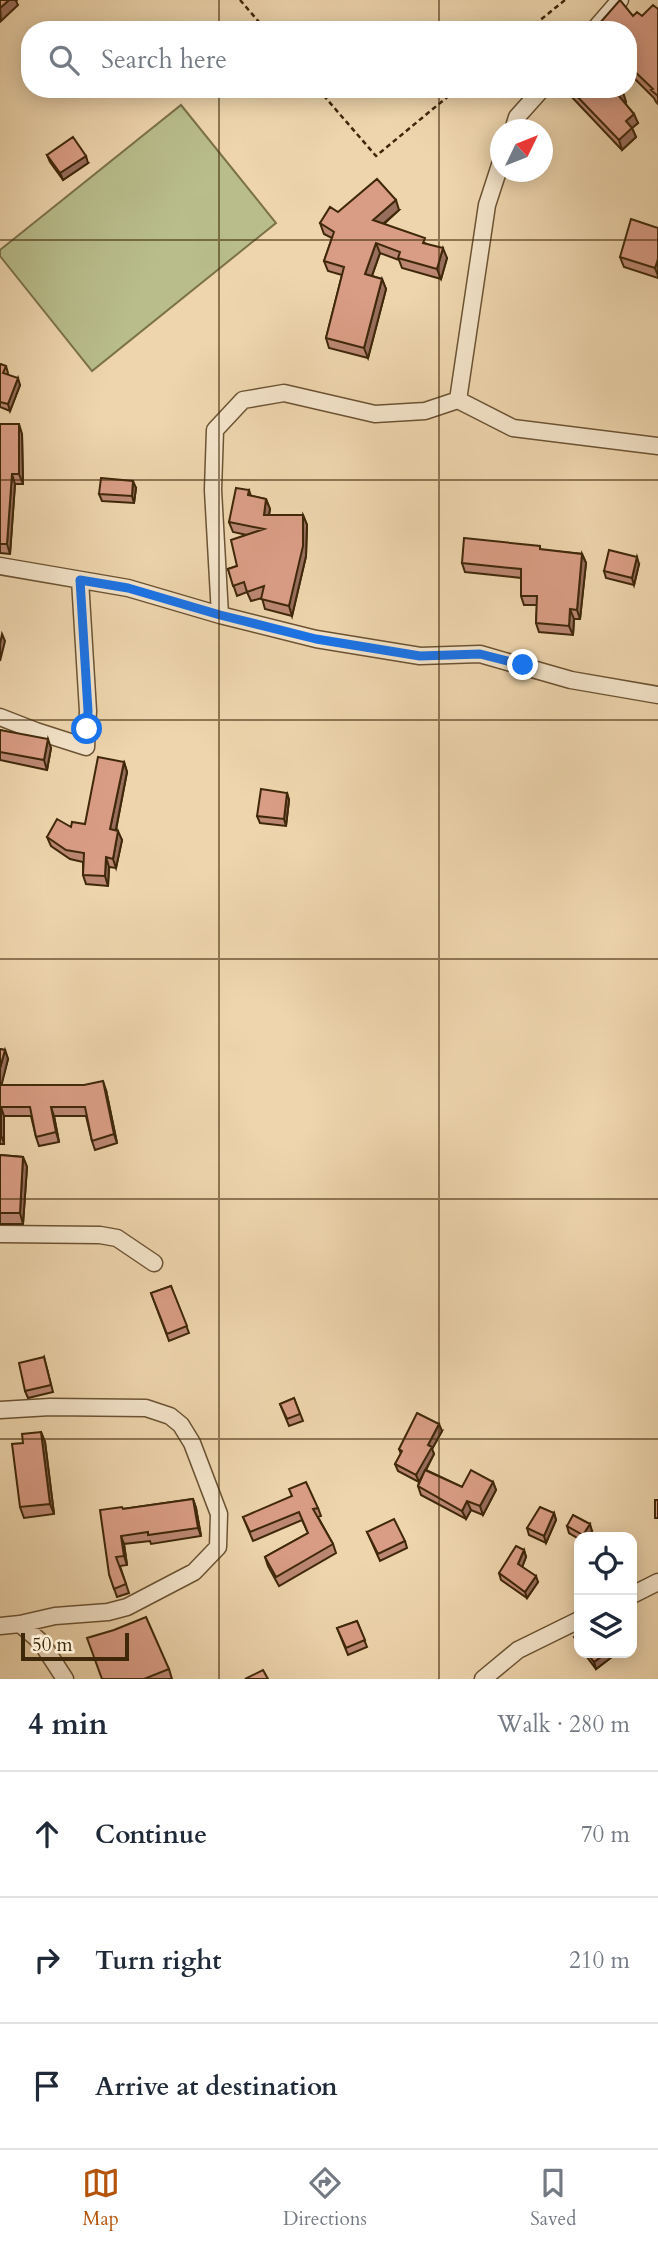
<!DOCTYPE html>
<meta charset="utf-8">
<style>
body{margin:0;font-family:Cardo,serif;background:#f6f6f7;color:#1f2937}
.controls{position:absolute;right:21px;bottom:21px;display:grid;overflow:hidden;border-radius:14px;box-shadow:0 4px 18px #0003}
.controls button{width:63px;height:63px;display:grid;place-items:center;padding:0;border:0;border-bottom:2px solid #e0e1e3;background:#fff;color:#1f2937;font:35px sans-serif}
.compass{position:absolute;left:490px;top:119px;width:63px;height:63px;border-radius:50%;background:#fff;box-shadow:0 4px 18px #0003;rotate:47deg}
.scale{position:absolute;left:21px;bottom:18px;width:108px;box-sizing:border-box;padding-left:7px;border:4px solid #3f280a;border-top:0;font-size:19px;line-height:24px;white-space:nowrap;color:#3f280a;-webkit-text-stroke:5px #f4e4ca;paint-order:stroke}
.stop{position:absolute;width:21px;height:21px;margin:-16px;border:5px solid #1a73e8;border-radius:50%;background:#fff}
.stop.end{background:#1a73e8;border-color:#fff;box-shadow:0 2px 7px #0008}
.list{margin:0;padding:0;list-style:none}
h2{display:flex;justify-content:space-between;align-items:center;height:91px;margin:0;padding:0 28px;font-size:30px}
h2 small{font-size:23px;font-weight:400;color:#747a83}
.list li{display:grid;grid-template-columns:46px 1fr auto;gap:21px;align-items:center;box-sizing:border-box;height:126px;padding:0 28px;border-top:2px solid #e0e1e3}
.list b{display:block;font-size:26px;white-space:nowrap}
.list em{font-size:23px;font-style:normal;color:#747a83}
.icon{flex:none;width:38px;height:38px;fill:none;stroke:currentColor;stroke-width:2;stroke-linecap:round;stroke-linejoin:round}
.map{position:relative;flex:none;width:658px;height:1679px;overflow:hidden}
.search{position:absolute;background:#fff;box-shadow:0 4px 18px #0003;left:21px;right:21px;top:21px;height:77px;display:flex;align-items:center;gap:18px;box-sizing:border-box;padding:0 24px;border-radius:28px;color:#747a83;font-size:26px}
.sheet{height:469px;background:#fff}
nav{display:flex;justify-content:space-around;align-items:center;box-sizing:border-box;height:98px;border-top:2px solid #e0e1e3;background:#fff;font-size:19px;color:#747a83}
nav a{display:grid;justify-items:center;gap:4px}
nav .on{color:#b45309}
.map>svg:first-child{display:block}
.green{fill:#b8bd8b;stroke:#7c724a;stroke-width:2}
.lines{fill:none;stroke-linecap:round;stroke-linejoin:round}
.street-casing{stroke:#6b5333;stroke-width:19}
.path{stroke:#3f280a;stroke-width:2.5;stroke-dasharray:5 3.5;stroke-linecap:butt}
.street{stroke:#f4e4ca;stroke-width:16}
.wall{fill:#bb8772;stroke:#3f280a;stroke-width:2}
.shaded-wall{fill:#986e5d;stroke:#3f280a;stroke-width:2}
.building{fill:#d99d85;stroke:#3f280a;stroke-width:2}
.route{stroke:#1a73e8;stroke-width:9}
.grid{fill:none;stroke:#3f280a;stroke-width:2;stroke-opacity:0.55}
</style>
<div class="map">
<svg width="658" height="1679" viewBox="0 0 658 1679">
<rect width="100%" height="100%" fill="#eed5ad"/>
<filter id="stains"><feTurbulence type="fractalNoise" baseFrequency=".00286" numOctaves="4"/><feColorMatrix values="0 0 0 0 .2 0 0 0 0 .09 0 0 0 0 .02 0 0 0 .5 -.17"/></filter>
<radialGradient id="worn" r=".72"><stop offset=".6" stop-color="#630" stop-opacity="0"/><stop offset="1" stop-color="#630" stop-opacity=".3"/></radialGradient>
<path class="green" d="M181,105L276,223L92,371L0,256V250Z"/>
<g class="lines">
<defs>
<path id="street" d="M594,30L620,0
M513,130L517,117L542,89
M458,400L513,428L658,446
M0,566L128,588L220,615L316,639L420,656L480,654L571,680L658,695
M220,615L213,490L215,430L243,400L284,393L375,414L425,411L458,400L487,205L500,165
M0,717L36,731L86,747L88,711L80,580
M0,1234L100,1235L117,1238L154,1263
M0,1410L50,1407L146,1408L170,1416L181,1425L192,1443L219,1514L218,1547L194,1572L127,1607L108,1612L55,1616L20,1624L0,1626
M632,1595L658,1582
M20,1624L41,1642L65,1679
M483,1679L518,1650L579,1620"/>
</defs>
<use href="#street" class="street-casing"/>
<path class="path" d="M240,0L266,30
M528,30L565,0
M318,89L376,156L457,89"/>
<use href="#street" class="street"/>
</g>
<path class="wall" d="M658,9V104L656,102L654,98L628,72V30H601L599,24L633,16H642Z
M567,89H620L626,102L625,103L638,123L632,128L636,137L622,150L568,93Z
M47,155L88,163L63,180L50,162Z
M399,210L384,224L427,244L447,258L441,279L402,268L399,260L380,253L372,276L382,279L386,289L368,358L329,348L326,338L342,275L328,271L324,261L332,238L324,234L320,223L338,212Z
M658,228V278L624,267L620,257Z
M0,364L6,366L8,373L7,374L20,385L10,411L0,407Z
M0,424L22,434L23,484H15L10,554L0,553Z
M136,488L134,503L102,501L99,494Z
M249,490L251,496L266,499L270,509L269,515H303L307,525L306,556L292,616L265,609L262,598L251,601L247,592L237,596L228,569L237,566L247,535L233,532L229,522Z
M541,550L582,554L586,563L580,619H574L573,635L539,632L536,623L537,605H524L521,596V578L465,572L462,563Z
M639,564L634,585L606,578L604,571Z
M0,730L51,748L47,770L0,760Z
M124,762L127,772L116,830L122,840L116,868L109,867L108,886L86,884L83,875V862L70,859L51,846L47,837L71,827L85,824Z
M287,793L289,800L286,826L260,823L257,816Z
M0,1049L5,1050L8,1059L1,1085L106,1090L117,1143L95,1150L92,1141L86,1116H54L59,1142L39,1146L36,1137L31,1116H4V1144H0Z
M0,1155L23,1157L27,1167L23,1224H0Z
M171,1286L189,1333L169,1341L151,1293Z
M44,1357L53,1392L28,1398L25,1391Z
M294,1398L303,1421L289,1426L280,1404Z
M442,1431L432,1449L434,1454L426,1470L462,1487L493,1482L496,1490L483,1515L471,1510L466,1519L421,1495L418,1486L419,1482L398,1471L395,1464L401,1454L399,1449Z
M41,1432L45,1442L54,1514L24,1518L20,1507L23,1443Z
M193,1499L196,1508L201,1536L151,1544L150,1541L124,1544L127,1565L120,1566L129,1593L117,1597L109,1574L123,1509Z
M318,1508L321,1516L318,1517L333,1544L336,1553L279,1586L268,1566L265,1557L308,1533L302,1520L253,1541L243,1517Z
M554,1513L556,1520L546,1543L529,1535L527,1528Z
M567,1526L592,1531L589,1537H579V1539L569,1533Z
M367,1532L405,1541L407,1548L380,1561Z
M524,1550L526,1557L522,1567L538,1582L527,1598L501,1580L499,1573Z
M357,1621L367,1647L348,1655L337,1628Z
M584,1653H617L596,1669Z
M169,1669L172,1679H102Z"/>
<path class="shaded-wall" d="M9,0H17L16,1L18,5L1,21L0,8Z
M623,92L626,102L622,106L619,96Z
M634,114L638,123L632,128L636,137L622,150L619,140L626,121Z
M86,156L88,163L63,180L60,173Z
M396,200L399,210L376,230L373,220Z
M376,243L380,253L369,284L365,274Z
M443,248L447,258L441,279L437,269Z
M658,259V276L655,268Z
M382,279L386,289L368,358L364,348Z
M18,378L20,385L10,411L8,404Z
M19,424L22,434L23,484L19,474Z
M12,474L15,484L10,554L7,544Z
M133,481L136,488L134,503L132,496Z
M266,499L270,509L267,524L264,515Z
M303,515L307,525L306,556L292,616L289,606Z
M582,554L586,563L580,619L577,610Z
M637,557L639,564L634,585L632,578Z
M570,609L574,619L573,635L569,626Z
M2,634L5,641L0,661V644Z
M48,739L51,748L47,770L44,760Z
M124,762L127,772L114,839L110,829Z
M287,793L289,800L286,826L284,819Z
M118,831L122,840L116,868L113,859Z
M106,857L109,867L108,886L105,876Z
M5,1050L8,1059L0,1091V1068Z
M103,1081L106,1090L117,1143L114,1134Z
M1,1107L4,1116V1144L1,1135Z
M51,1107L54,1116L59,1142L56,1132Z
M23,1157L27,1167L23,1224L20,1213Z
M439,1424L442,1431L432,1449L434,1454L419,1482L416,1475L428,1445Z
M41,1432L45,1442L54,1514L50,1504Z
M493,1482L496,1490L483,1515L480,1506Z
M193,1499L196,1508L201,1536L198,1528Z
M467,1501L471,1510L466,1519L462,1511Z
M554,1513L556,1520L546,1543L544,1536Z
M590,1524L592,1531L589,1537H584L583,1535Z
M121,1536L124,1544L127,1565L124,1556Z
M524,1550L526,1557L521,1570L518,1564Z
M536,1576L538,1582L527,1598L525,1592Z
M606,1653H617L596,1669L594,1662Z"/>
<path class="building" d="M0,0H9L0,8Z
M620,0L633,16L637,12L642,16L653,5L658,9V96L651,90L653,89L628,65V30H604L599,24Z
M570,89H620L623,92L619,96L634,114L626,121L632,128L619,140Z
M73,137L86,156L60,173L47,155Z
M377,179L396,200L373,220L425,238L423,243L443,248L437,269L398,258L400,252L376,243L365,274L382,279L364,348L326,338L344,267L324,261L334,232L320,223L330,207L338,212Z
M631,219L658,228V259L655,268L620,257Z
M0,364L6,366L3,373L18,378L8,404L0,402Z
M0,424H19V474H12L7,544H0Z
M101,478L133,481L132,496L99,494Z
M236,488L249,490L248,495L266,499L264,515H303V546L289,606L261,599L264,586L247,592L244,582L233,586L228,569L237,566L231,540L264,529L229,522Z
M464,538L540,546V549L582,554L577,610L570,609L569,626L536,623L537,596H521V569L462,563Z
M609,550L637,557L632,578L604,571Z
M0,730L48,739L44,760L0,752Z
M98,757L124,762L110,829L118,831L113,859L106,857L105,876L83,875L84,853L66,850L47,837L57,819L71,827L72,822L85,824Z
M261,789L287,793L284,819L257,816Z
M0,1049L5,1050L0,1068Z
M103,1081L114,1134L92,1141L85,1107H51L56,1132L36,1137L30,1107H1L0,1135V1085H84Z
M0,1155L23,1157L20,1213H0Z
M171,1286L187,1326L167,1334L151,1293Z
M44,1357L51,1385L25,1391L19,1363Z
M294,1398L300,1414L287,1419L280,1404Z
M417,1413L439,1424L428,1445L432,1447L416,1475L395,1464L402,1451L399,1449Z
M41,1432L50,1504L20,1507L12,1444L23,1443L22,1434Z
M425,1470L462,1487L471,1470L493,1482L480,1506L467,1501L462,1511L418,1486Z
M306,1482L318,1508L313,1509L333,1544L276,1577L265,1557L308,1533L299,1512L250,1532L243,1517L292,1496L289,1489Z
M193,1499L198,1528L148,1535V1532L121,1536L124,1556L116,1557L126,1584L114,1589L109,1574L100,1510L122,1507L123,1509Z
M655,1500H658V1518H655Z
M540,1507L554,1513L544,1536L527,1528Z
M573,1515L590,1524L583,1535L567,1526Z
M394,1519L405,1541L378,1554L367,1532Z
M516,1546L524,1550L518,1564L536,1576L525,1592L499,1573Z
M146,1617L169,1669L144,1679H102L87,1638L114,1630Z
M357,1621L365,1640L346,1648L337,1628Z
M579,1633V1644L574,1637Z
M587,1653H606L594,1662Z
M263,1670L268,1679H245Z"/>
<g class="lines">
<path class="route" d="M87,729L88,711L80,580L128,588L220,615L316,639L420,656L480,654L523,665"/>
</g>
<path class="grid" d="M219,0V30M439,0V30M219,89V1679M439,89V1679M0,240H658M0,480H658M0,720H658M0,959H658M0,1199H658M0,1439H658"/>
<rect width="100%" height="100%" filter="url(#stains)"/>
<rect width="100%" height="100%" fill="url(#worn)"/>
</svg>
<div class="controls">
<button><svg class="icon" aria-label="locate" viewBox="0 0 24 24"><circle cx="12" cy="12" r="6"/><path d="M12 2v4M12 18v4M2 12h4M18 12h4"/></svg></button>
<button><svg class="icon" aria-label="layers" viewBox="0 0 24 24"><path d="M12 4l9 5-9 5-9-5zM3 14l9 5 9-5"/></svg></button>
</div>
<svg class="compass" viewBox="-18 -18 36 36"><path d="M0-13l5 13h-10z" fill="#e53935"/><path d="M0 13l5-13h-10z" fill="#747a83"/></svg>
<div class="scale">50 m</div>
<div class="stop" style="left:87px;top:729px"></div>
<div class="stop end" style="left:523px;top:665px"></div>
<div class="search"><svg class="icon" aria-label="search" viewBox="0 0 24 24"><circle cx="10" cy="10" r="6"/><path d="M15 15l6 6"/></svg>Search here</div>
</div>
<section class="sheet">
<h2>4 min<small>Walk · 280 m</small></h2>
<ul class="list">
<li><svg class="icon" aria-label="ahead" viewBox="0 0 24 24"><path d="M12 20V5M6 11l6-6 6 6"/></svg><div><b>Continue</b></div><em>70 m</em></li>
<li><svg class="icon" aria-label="right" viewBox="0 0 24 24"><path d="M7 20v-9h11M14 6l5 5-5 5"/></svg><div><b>Turn right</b></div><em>210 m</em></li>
<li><svg class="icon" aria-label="arrive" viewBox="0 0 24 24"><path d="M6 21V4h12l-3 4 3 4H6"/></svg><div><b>Arrive at destination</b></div></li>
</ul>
</section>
<nav>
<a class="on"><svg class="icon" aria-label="map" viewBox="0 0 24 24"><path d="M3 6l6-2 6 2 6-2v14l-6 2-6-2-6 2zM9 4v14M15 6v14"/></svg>Map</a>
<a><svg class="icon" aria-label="directions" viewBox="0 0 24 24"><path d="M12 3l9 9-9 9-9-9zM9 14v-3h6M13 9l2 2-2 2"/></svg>Directions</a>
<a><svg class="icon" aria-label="saved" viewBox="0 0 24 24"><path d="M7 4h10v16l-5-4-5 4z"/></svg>Saved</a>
</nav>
